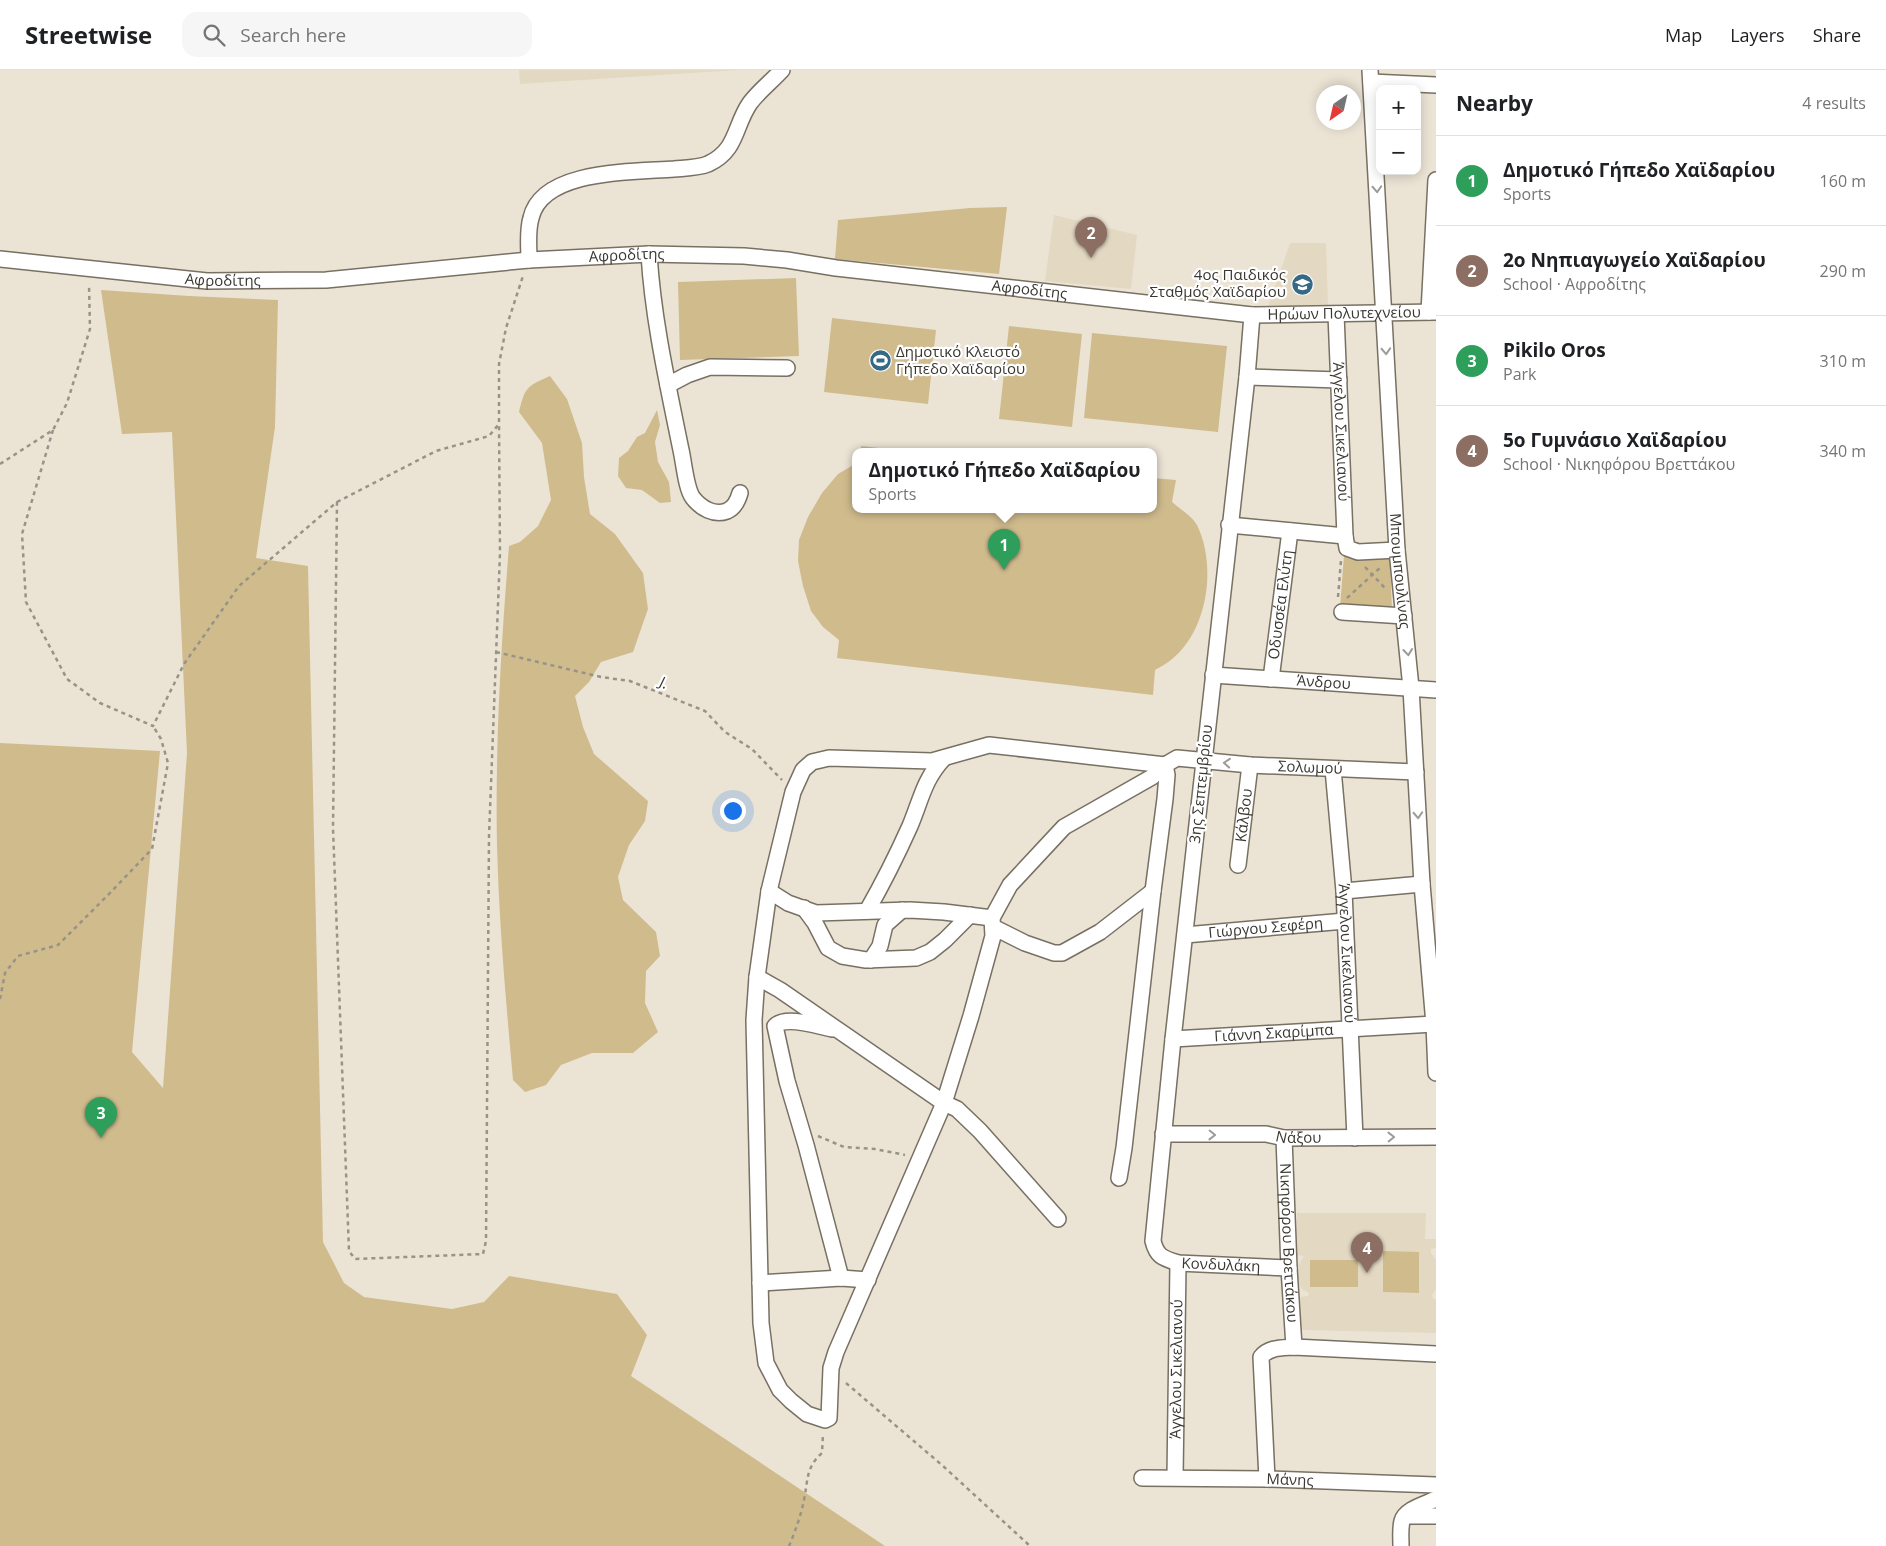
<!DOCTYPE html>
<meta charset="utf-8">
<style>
body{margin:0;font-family:"Open Sans",sans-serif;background:#f6f6f6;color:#202124}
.controls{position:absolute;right:15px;top:15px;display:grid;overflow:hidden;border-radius:10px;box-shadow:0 2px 12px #0003}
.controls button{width:45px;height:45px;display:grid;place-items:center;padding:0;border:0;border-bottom:1px solid #e0e0e0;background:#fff;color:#202124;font:25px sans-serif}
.compass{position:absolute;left:1316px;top:15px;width:45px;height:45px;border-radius:50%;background:#fff;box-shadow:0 2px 12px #0003;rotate:214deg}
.you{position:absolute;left:732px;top:740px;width:18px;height:18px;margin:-12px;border:4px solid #fff;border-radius:50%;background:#1a73e8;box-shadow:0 0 0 8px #1a73e833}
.badge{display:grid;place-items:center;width:32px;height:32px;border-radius:50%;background:#7c3aed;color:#fff;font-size:16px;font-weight:700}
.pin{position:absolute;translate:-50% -41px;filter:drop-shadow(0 1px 2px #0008)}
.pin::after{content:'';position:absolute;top:26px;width:18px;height:15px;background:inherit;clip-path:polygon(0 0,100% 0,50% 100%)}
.popup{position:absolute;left:852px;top:378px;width:305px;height:65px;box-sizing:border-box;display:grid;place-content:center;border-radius:10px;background:#fff;filter:drop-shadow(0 1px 4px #0005);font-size:16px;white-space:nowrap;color:#757577}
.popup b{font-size:19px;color:#202124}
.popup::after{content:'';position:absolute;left:50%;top:100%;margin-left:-10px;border:10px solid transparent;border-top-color:#fff}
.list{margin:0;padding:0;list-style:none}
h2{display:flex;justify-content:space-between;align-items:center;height:65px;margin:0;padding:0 20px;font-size:21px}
h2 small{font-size:16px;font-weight:400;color:#757577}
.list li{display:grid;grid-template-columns:32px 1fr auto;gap:15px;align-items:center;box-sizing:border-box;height:90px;padding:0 20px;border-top:1px solid #e0e0e0}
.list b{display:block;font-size:19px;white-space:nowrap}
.list p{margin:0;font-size:16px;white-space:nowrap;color:#757577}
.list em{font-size:16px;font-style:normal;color:#757577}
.icon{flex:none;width:28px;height:28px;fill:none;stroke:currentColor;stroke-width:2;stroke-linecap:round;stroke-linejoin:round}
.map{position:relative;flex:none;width:1436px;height:1476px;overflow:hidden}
header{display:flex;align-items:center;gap:30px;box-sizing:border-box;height:70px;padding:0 25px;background:#fff;border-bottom:1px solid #e0e0e0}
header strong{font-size:24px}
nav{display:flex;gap:28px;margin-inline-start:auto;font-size:18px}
.search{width:350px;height:45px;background:#f6f6f6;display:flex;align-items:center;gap:12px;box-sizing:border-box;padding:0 18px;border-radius:15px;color:#757577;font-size:19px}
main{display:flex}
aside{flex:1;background:#fff}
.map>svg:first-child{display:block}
.built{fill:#e3d8c2}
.green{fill:#d0bb8d}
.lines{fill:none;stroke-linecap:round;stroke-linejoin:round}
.minor-casing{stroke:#777063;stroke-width:18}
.path{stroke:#989388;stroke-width:2.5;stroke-dasharray:4 4;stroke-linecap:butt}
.minor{stroke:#fff;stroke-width:15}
.oneway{stroke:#9c9b98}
.labels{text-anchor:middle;stroke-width:4.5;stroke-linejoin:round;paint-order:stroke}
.street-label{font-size:15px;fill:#3a3731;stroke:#fff}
.poi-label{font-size:15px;fill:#3a3731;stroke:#fff;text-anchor:end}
</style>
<header>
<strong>Streetwise</strong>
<div class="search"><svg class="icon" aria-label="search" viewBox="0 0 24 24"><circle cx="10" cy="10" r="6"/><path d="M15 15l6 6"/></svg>Search here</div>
<nav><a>Map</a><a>Layers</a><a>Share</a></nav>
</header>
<main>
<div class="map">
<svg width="1436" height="1476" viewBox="0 0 1436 1476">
<rect width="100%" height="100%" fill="#ebe4d5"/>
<path class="built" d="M519,0H738L520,14Z
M1054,145L1137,165L1131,219L1045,211Z
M1290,173H1326L1328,236L1268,237Z
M1297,1143H1426L1425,1169H1436V1178L1431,1179V1183L1436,1190V1219L1432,1225L1433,1229H1436V1263L1301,1260L1300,1227L1308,1226L1309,1223L1303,1220L1298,1213L1297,1206L1299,1194L1304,1186L1296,1185Z"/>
<path class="green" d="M1007,137L999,204L835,189L838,150L970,138Z
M796,208L799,286L680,290L678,212Z
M101,220L189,226L278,230L275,357L256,488L308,496L323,1172L344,1213L364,1227L452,1239L484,1232L509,1206L617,1224L647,1265L631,1306L885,1476H0V673L160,681L132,982L163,1018L187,683L172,362L122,364Z
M832,248L936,260L928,334L824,322Z
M1009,256L1082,264L1072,357L999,349Z
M1092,263L1227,276L1218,362L1084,348Z
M550,306L567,329L582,373L584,407L590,444L615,464L643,503L648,539L633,582L601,592L589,612L575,626L583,657L594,684L648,731L645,751L629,775L618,807L623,830L656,862L660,886L646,901L645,933L658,962L633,983H592L561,995L546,1015L525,1022L513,1010C506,932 499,854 497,776C495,676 501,576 509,476L520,472L538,456L551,430L542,373L519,342C525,317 527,316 550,306Z
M657,340L660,355L655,372L658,392L669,412L671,432L660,433L642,420L626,418L618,406L619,388L628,381L637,367L645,363Z
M861,376L906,381H861Z
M855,394V439H1153V408L1176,410L1172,432C1180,439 1192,446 1197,455C1217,496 1208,561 1171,590C1166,594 1160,597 1155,600L1153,625L837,588L839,570L823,557L811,541L803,516L798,491L799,470L808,447L822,423L838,404Z
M1344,485H1390L1392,541L1340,538Z
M1383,1181L1419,1182V1223L1383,1222Z
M1310,1190H1358V1217H1310Z"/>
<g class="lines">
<defs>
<g id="minor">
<path id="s1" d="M1370,0L1397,480L1411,618L1422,814L1434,954L1436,1003"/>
<path d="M1371,12L1436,15"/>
<path d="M649,184C653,250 668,316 681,380C684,393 686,419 693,428C701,438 714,446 727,441C734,438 738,430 740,423"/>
<path id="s2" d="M0,189L207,211L326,210L529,190L649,184L744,186L787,190L836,198L1252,245L1436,242"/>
<path d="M529,190C529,177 527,161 531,148C542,99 634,102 674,99C684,98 698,98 708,94C738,80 734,56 750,33C759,21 772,11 782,0"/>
<path d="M1429,242L1436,110"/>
<path id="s3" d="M1336,244L1345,466L1347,478L1358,482L1397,480"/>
<path id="s4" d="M1252,245L1247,307L1173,969L1153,1171C1157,1187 1163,1188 1178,1193L1289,1198"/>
<path d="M1247,307L1339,310"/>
<path d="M668,315L687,305L710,297L787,298"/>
<path d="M1229,455L1345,466"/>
<path d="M1342,542L1404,546"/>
<path id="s5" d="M1213,605L1436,620"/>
<path id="s6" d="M1271,609L1290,461"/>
<path id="s7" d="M1333,699L1344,821L1355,1068"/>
<path id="s8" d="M1238,795L1250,695"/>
<path d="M769,821L788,833L816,843L910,840L944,842L992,848"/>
<path d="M1344,821L1422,814"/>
<path d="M804,838L815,853L828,878L842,886L866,890L916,888L930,882L945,870L970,845"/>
<path d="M867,841C883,813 897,785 910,756C921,730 924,709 944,688"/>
<path d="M993,857L1025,873L1054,883H1062L1100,862L1153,821"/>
<path id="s9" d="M1185,865L1345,851"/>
<path d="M871,890L880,876L885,855L902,840"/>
<path d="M757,907L780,920L944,1033L957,1039L980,1061L1058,1149"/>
<path d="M832,959C817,956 786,945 775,956L787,1011L806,1075L841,1208"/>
<path id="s10" d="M1173,969L1434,954"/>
<path id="s11" d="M1163,1064H1266L1284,1068L1436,1067"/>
<path id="s12" d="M1284,1068L1289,1198L1294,1277"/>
<path id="s13" d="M1119,1108L1124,1078L1153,821L1165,729L1167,705L1165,695L1152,707L1064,757L1010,815L992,848L993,866L971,946L944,1033L836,1282L831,1298L829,1348L825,1350L807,1344L791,1331L780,1320L766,1293L761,1253L754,950L757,907L769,821L793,722L803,700L812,692L829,688L932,691L989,675L1165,695L1177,688L1250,695L1416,702"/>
<path d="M760,1213L841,1208L868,1210"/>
<path id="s14" d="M1175,1407L1178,1193"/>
<path id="s15" d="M1142,1408L1267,1409L1436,1415"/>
<path d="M1267,1409L1261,1287C1269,1277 1282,1278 1294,1277L1436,1284"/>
<path d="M1406,1446H1436"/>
<path d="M1401,1476C1401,1468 1400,1459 1402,1451C1405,1439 1426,1434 1436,1429"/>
</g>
</defs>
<use href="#minor" class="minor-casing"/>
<path class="path" d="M53,360L22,464L26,532L67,609L100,633L153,656L184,594L239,516L337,432L333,758L349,1181L355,1189L483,1184L486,1171L489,766L500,483L499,354
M0,394L53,360L67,333L90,259L89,214
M337,432L436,381L489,366L499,354V294L506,258L523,206
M1365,497L1385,518
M1338,527L1341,490
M1347,528L1382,496
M496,582L601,607L630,611L705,641L725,662L752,679L782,710
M0,929L5,903L18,886L58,875L109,824L152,779L168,693L161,669L153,656
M818,1066L844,1077L875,1079L905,1085
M846,1313L943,1396L1030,1476
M789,1476C795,1462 801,1445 804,1430C808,1410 806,1397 822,1383L823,1364"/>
<use href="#minor" class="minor"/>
</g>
<defs><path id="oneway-chevron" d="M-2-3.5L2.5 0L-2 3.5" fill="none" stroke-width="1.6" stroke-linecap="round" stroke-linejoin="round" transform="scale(1.25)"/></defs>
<g class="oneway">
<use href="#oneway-chevron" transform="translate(1377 119) rotate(87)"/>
<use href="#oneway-chevron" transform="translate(1386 281) rotate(87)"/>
<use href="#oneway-chevron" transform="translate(1408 582) rotate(84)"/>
<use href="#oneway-chevron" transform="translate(1227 693) rotate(-175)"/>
<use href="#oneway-chevron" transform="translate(1418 745) rotate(87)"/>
<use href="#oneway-chevron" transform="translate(1212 1065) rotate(1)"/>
<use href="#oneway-chevron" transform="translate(1391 1067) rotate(-1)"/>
</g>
<defs>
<symbol id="school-disc" viewBox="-11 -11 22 22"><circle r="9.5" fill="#366986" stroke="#fff"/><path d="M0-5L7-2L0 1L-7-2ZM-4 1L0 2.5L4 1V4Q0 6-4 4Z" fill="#fff"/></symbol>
<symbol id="stadium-disc" viewBox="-11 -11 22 22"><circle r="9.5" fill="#366986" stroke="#fff"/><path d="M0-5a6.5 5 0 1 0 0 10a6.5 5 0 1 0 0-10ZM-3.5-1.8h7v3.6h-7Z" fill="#fff"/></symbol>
</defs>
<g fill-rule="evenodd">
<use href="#school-disc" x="1290" y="202" width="25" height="25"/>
<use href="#stadium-disc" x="868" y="278" width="25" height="25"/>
</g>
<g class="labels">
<g class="street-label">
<text dy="5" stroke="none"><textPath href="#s2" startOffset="629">Αφροδίτης</textPath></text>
<text dy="5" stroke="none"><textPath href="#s2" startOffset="224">Αφροδίτης</textPath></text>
<text dy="5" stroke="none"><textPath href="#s2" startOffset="1034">Αφροδίτης</textPath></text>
<text dy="5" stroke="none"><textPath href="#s2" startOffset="1350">Ηρώων Πολυτεχνείου</textPath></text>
<text dy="5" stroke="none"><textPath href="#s3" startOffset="118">Άγγελου Σικελιανού</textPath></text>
<text dy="5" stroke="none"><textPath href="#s1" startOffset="502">Μπουμπουλίνας</textPath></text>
<text dy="5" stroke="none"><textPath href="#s6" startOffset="75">Οδυσσέα Ελύτη</textPath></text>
<text transform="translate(664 613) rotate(26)" y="5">J.</text>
<text dy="5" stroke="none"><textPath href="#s5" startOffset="111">Άνδρου</textPath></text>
<text dy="5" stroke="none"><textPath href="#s13" startOffset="2388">Σολωμού</textPath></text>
<text transform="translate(1201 714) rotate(-84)" y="5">3ης Σεπτεμβρίου</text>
<text dy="5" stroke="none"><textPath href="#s8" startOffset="50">Κάλβου</textPath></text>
<text dy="5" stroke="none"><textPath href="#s9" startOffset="81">Γιώργου Σεφέρη</textPath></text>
<text dy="5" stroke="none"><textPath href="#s7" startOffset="185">Άγγελου Σικελιανού</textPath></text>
<text dy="5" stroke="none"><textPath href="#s10" startOffset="101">Γιάννη Σκαρίμπα</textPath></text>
<text dy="5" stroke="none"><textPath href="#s11" startOffset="136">Νάξου</textPath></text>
<text dy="5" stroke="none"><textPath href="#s12" startOffset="105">Νικηφόρου Βρεττάκου</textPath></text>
<text dy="5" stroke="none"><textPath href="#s4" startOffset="1010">Κονδυλάκη</textPath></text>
<text dy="5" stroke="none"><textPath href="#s14" startOffset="108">Άγγελου Σικελιανού</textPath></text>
<text dy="5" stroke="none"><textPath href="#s15" startOffset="148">Μάνης</textPath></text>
</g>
<g class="poi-label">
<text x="1286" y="210">4ος Παιδικός<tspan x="1286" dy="17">Σταθμός Χαϊδαρίου</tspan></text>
<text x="896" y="287" text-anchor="start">Δημοτικό Κλειστό<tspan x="896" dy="17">Γήπεδο Χαϊδαρίου</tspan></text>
</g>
</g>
</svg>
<div class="controls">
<button>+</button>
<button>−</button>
</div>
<svg class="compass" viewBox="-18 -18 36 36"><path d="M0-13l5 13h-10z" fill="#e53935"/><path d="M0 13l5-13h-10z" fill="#757577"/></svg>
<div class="you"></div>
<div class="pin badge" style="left:1004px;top:500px;background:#2e9e5b">1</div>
<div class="popup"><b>Δημοτικό Γήπεδο Χαϊδαρίου</b>Sports</div>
<div class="pin badge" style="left:1091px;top:188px;background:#8d6e63">2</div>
<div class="pin badge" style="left:101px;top:1068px;background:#2e9e5b">3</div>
<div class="pin badge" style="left:1367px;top:1203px;background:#8d6e63">4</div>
</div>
<aside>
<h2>Nearby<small>4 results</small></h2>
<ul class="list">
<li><span class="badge" style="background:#2e9e5b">1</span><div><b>Δημοτικό Γήπεδο Χαϊδαρίου</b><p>Sports</p></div><em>160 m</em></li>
<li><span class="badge" style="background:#8d6e63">2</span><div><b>2ο Νηπιαγωγείο Χαϊδαρίου</b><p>School · Αφροδίτης</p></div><em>290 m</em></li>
<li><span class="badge" style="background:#2e9e5b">3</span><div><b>Pikilo Oros</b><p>Park</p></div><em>310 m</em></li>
<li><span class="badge" style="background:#8d6e63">4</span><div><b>5ο Γυμνάσιο Χαϊδαρίου</b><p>School · Νικηφόρου Βρεττάκου</p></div><em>340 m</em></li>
</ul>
</aside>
</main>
